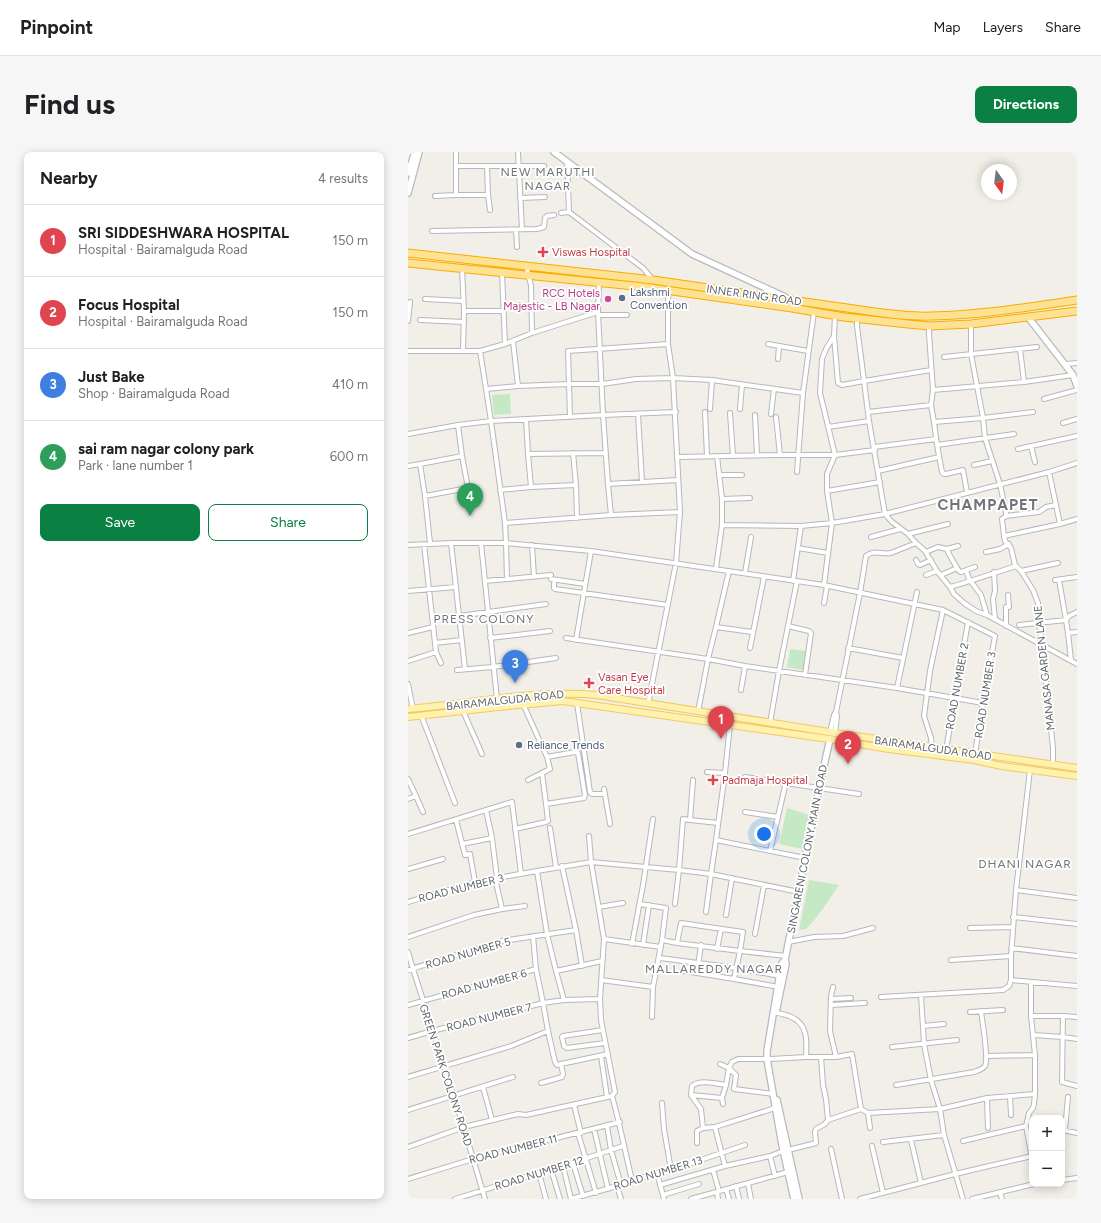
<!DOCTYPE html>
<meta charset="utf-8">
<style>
body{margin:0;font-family:Figtree,sans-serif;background:#f6f6f6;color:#202124}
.controls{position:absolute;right:12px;bottom:12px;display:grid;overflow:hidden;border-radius:8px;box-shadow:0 2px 10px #0003}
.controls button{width:36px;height:36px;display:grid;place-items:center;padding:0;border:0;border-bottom:1px solid #e0e0e0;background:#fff;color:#202124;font:20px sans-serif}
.compass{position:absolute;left:573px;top:12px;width:36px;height:36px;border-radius:50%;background:#fff;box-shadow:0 2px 10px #0003;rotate:166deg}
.you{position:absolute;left:356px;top:682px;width:14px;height:14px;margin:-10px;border:3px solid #fff;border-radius:50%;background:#1a73e8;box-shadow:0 0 0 6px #1a73e833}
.badge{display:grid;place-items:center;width:26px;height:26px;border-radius:50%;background:#0b8043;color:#fff;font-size:13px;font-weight:700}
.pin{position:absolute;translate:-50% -33px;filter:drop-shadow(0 1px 2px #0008)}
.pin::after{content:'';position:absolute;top:21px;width:14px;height:12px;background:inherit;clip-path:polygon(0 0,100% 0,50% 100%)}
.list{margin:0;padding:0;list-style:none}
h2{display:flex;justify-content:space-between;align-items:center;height:52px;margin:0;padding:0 16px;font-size:17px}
h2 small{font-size:13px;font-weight:400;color:#757577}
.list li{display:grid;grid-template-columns:26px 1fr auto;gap:12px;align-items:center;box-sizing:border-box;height:72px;padding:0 16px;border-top:1px solid #e0e0e0}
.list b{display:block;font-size:15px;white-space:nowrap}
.list p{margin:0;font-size:13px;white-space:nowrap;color:#757577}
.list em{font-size:13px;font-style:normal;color:#757577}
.actions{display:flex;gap:8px;padding:12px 16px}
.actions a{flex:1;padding:9px 0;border:1px solid #0b8043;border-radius:8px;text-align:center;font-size:14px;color:#0b8043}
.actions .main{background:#0b8043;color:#fff}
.map{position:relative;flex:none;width:669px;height:1047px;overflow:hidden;border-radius:8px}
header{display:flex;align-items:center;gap:24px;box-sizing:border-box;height:56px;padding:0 20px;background:#fff;border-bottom:1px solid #e0e0e0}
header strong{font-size:19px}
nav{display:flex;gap:22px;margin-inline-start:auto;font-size:14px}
.intro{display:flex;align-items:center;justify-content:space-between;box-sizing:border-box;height:96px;padding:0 24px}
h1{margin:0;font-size:28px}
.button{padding:10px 18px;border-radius:8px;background:#0b8043;color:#fff;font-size:14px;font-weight:700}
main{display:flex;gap:24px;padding:0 24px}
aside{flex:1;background:#fff;border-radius:8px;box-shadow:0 2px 10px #0003}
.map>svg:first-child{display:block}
.green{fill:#c5e8c5}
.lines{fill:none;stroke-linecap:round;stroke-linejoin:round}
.street-casing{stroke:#b5b8bc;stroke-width:6}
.secondary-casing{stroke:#b6babf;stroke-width:8}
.primary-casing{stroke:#f2c960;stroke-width:8}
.highway-casing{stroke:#f9ab00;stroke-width:9}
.street{stroke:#fff;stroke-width:4}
.secondary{stroke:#fff;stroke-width:5.5}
.primary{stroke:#fff2af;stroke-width:6}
.highway{stroke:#fde293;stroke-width:7}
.health-dot{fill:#e0444e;stroke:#fff;stroke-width:1.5}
.service-dot{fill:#5c6f8a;stroke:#fff;stroke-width:1.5}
.hotel-dot{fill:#d1479c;stroke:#fff;stroke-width:1.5}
.labels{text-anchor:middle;stroke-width:3.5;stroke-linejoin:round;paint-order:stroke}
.health-label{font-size:11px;fill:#be3a42;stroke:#fff;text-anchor:start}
.service-label{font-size:11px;fill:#4e5e75;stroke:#fff;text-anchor:start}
.hotel-label{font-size:11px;fill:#b23c85;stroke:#fff;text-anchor:end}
.street-label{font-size:11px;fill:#5f6368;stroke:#fff}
.neighbourhood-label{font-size:12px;letter-spacing:1px;fill:#70757a;stroke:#fff}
.district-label{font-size:15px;font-weight:bold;letter-spacing:1px;fill:#70757a;stroke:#fff}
</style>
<header>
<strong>Pinpoint</strong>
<nav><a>Map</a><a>Layers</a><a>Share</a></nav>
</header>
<div class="intro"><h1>Find us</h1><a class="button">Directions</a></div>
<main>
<aside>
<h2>Nearby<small>4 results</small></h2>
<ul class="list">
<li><span class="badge" style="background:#e0444e">1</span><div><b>SRI SIDDESHWARA HOSPITAL</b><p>Hospital · Bairamalguda Road</p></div><em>150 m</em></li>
<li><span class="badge" style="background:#e0444e">2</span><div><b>Focus Hospital</b><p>Hospital · Bairamalguda Road</p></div><em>150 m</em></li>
<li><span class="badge" style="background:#3f7fe0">3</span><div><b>Just Bake</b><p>Shop · Bairamalguda Road</p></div><em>410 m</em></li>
<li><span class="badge" style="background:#2e9e5b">4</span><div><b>sai ram nagar colony park</b><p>Park · lane number 1</p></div><em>600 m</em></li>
</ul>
<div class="actions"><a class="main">Save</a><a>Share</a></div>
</aside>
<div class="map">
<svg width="669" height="1047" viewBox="0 0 669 1047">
<rect width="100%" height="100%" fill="#f1efe8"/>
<path class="green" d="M102,242L103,262L86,263L84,243Z
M382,497L398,499L395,518L379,515Z
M379,656L401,663L394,697L371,692Z
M401,728L431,733C420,749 411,764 398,777L391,778Z"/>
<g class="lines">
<defs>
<path id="street" d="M110,0L114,77
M159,9L161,60L235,116L245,128
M48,14V0
M48,43H80L79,14
M80,43L82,58
M27,44L48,43V14H136
M112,46L137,45
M153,61L161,60
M108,78L109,95
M24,79L129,77L136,75L137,66L139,64L146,63
M119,114L120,123L123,133L124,181
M54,116L56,159L55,199
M94,120L97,192L124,181L190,160L191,130
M17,147L55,149
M56,159H95
M190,160L195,263L268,260
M190,163H219
M12,168L56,170
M0,169L2,150
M563,172V202L575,266L577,286L592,332L598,361V364L594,367L596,384L597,389L603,396L607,413L613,419L625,438L630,451L631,471L634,493L645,596V613
M521,174V182L525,238L523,253L526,270
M426,184L430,231L434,233L456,229L449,174V167
M105,189L110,234
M260,192L160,199L161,232H194L228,227L265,226L304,228L395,241
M360,192L400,199
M612,197L616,230
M0,199H72
M536,205L629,195
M370,207L371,194
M658,212L669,211
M523,218L456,229L461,269L477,362L424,371L416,433L535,458L587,484L575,551L567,602
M78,237L72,199L97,192
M525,238L616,230L665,223
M636,247L669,238
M302,257L304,228
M332,257L334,233
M297,260L299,304
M460,260L523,253
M322,261L325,304
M230,262L234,330
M363,262L366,237
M347,263L349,303
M162,265L161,232L110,234L78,237L83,269L195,263L200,332L203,363L272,360
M368,265L372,303
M118,267L120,302
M655,271L669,267
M420,275L461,269
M0,282L50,273
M529,293L606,282
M623,294L627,310
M466,295L528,287
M610,297L669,284
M165,301L168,333L123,335L120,302L198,301
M309,304L314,347V373
M269,305L372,303H427L467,298
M669,311L641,320L477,362L484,370L500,382L508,391L517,399L529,419L542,435L546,442L556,451L568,459L579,463L669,512
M566,313L584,309
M0,314L12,312
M470,319L531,305
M389,320L395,241L406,160
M641,320L652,372L669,367
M311,323H334
M200,332L270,328
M168,333L169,366
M92,338L123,335
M419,339V322L427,303L412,241L414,207L418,197L426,184L427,164
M559,340L555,318L538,322H536L534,320L529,293L526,270L575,266L625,260
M17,344L12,312L54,304
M314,347L342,346
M598,364L631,360L638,355L648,353
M97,371L203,363
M500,382L540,372
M596,384L652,372
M463,385L492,377
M22,391L17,344L60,336L54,304L50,273L83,269L97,371L98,391L183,399L416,433
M73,391L89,547
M0,393L43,391
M124,393L126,425
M390,396L420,401
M539,397L541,402L549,416
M518,400L530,395L539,397L550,394
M578,400L592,397L601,392
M508,408L510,412L512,413L523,408
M308,416L314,373L393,374
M558,418L561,427L573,443L579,463
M613,419L650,411
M586,420L587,439L585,447L587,467
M337,421L343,385
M518,423L529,419
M533,423L549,416L551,419L553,420L567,415
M143,427L177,432
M647,428L669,425
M651,428L658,468
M77,429L143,423
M385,429L393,374L424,371L419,339L472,330
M146,431V436L147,437L260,453
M542,435C564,429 586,421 608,414
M0,439L48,435
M509,440L489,536L575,551
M416,451L419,434
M51,464L138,452
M658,468L661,464L669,460
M611,473L658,468L660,481
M380,474L401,479L403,481L397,523
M598,474V455H601L600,443
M308,475L321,419
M0,481L25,475
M82,486L142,479
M158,486L300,507L337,514L489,536
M168,488L183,399
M27,491L54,488
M342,496L356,425
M440,496L495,506
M28,500L33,511
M663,508L660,481L669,480
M0,509L28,500L16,392
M57,517L43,391H98L99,427
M49,518L85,515L148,506
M0,532L5,557
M333,538L337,514
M169,551L182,640L184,642H197
M115,552L139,605L167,600L170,601L177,643L176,646L138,652L134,621
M240,552L268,411L272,360L265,226L260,192V148L261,138
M55,559L74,602
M290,560L300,507L308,475L344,480
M13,563L47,651
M362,571L371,519L389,429
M422,580L426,563L428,560L452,441L458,404C466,397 474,403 483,401L508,391
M427,581L429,564L428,560
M524,596L523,586L516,564L522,519L535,458
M538,598L560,470
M299,620L317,621L308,688
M317,621L322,573
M337,625L451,642
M0,627L8,644L0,647
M120,628L142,617L139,605
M196,637L202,672
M8,644L15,660
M78,658L84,686L89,726
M337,660L370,665
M48,668L57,703L62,702L67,730
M282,668L310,671
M142,676L148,715
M107,677L138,670L140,669L138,652
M0,682L104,650L113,722
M54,692L84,686
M362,699L378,630
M154,714L168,778L174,814
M0,717L35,707
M608,738L669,746
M391,740L303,722L308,688L397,706
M0,750L67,730L129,719
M232,752L258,756L254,788
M267,752L271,718L303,722L298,760
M191,755L215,751
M94,757L117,754
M318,763L324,726
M605,765L669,772
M562,776L604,775
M347,782L356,733
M125,784L128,817L135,851L156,848L192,847
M0,785L66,763L94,757L87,726
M196,787L183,710L271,718L275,667L282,668L285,628
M380,790L406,785L435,784L465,776
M269,791L273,771L335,780L332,799L378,804
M224,792L235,733L245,667
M235,793L241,753
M293,793L289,821L326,827
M603,796L669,804
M309,797L313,777
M0,800L5,817L55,973L77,1047
M603,804L608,738L622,618
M252,806L328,816L372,824
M0,818L94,789L168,778
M148,819L139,782L129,719L183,710L181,684
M274,819L289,821
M193,828L245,835
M603,828L669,834
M623,830V864L627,903V942L626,952L625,956L621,961L618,974L624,1006
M425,835L423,844L422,879L428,905
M513,843L516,892L523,928L532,957L536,983L555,1047
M473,845L595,838L601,834L603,828V804L543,808
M423,847L443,846
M156,848L148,819L194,809
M0,853L128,817
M423,853L457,851
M365,860C370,861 376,862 381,864C400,871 399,888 398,905
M562,860L595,858
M623,864H655L654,930L669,934
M655,864L669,865
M244,865L245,835L254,788L269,791L332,799L326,827L371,835
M515,874L536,872
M195,878L155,884L154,885L156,894L159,896L197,891
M625,883L655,885L669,887
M0,886L24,879L135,851L140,879
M484,895L549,888
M193,904L199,945
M578,904L627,903
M312,912L321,916L328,923L326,937L365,942
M0,925L103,894L140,879L147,910L149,913L153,912
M133,931L154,925L155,922L153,912L200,902
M488,933L566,920C569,919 575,917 577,914C581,906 574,869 573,859
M75,935L84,968
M283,943L314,946
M602,944L603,963
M579,946L580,976
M254,951L256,977L263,1018
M315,952L314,946L318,933L321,916L324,910L330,907H362L398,905H428L444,902L453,957L460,961L532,957L579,946L627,942
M166,953L173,981
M0,958L105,925
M460,961L462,976
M420,968L453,957
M199,974L203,998L213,1033
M307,975L317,1014
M295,976L307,975L367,956
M186,977L200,1037
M654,978L669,981
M657,978L660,945
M170,981L188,1041
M503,988L513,1031
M555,989L618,974
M475,990L536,983
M289,991V979L295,976L293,957L283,943L284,934C293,927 307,932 318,933
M464,994L475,1041
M0,995L56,975L110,962L118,963L204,944
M423,997L434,1047
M380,998L408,991L407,980L408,977L417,972L420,968L418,947L415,933L413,905
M362,1004L367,1024
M165,1011L175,1044
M155,1014L163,1047L209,1034L224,1028L263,1018L337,993
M143,1017L152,1047
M305,1018L311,1039
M131,1021L138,1047
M249,1021L256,1047
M0,1027L65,1007L212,970
M224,1028C217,1000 212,972 204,944L207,940L193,868L192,847L196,787L253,795
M654,1028L669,1026
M340,1032L343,1047
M252,1033L317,1014L362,1004L375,999
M209,1034L213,1047
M328,1034L331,1047
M318,1037L321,1047
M309,1040L310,1047
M592,1041L594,1047
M255,1043L291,1032
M47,1047L143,1017L155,1014L215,994
M283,1047L380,1020
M452,1047L547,1022L624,1004
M564,1047L626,1032"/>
<path id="secondary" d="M146,0L284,102L377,145
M0,21L7,0
M0,41L11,0
M620,165L665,223L669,234
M368,860L378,812L377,808
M369,948L391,1047
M386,1047L374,993L359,907V899L373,815L374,811L377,808L411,636L422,587"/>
<path id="primary" d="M0,557C63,552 126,537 189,543L427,581L669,616
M0,565L90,555L155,549L421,587L481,597L566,608L594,614L669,624"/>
<path id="highway" d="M0,101L245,128L460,159C481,162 503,165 524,164C572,163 621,155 669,148
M0,111L236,135L384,156L436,165L500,172L521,174L563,172L669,159"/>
</defs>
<use href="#street" class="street-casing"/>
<use href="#secondary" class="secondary-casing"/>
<use href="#primary" class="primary-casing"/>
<use href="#highway" class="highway-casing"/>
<use href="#street" class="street"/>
<use href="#secondary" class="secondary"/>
<use href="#primary" class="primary"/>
<use href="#highway" class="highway"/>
</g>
<g class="health-dot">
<path d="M133 94h4v4h4v4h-4v4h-4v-4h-4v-4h4z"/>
<path d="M179 525h4v4h4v4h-4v4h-4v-4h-4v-4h4z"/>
<path d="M303 622h4v4h4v4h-4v4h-4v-4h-4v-4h4z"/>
</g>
<g class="service-dot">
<circle cx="214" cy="146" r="4"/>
<circle cx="111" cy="593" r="4"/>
</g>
<circle class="hotel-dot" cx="200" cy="147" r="4"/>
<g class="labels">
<g class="health-label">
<text x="144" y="104">Viswas Hospital</text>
<text x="190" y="529">Vasan Eye<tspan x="190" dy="13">Care Hospital</tspan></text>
<text x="314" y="632">Padmaja Hospital</text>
</g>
<g class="service-label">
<text x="222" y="144">Lakshmi<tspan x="222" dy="13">Convention</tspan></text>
<text x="119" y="597">Reliance Trends</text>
</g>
<g class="hotel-label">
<text x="192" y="145">RCC Hotels<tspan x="192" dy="13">Majestic - LB Nagar</tspan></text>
</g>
<g class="street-label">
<text transform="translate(346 143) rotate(8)" y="4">INNER RING ROAD</text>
<text transform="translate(636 516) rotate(-96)" y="4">MANASA GARDEN LANE</text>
<text transform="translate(549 534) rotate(-80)" y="4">ROAD NUMBER 2</text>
<text transform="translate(577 543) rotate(-81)" y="4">ROAD NUMBER 3</text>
<text transform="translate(97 548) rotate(-6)" y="4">BAIRAMALGUDA ROAD</text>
<text transform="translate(525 596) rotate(8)" y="4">BAIRAMALGUDA ROAD</text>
<text transform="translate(399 697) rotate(-79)" y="4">SINGARENI COLONY MAIN ROAD</text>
<text transform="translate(53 736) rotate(-14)" y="4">ROAD NUMBER 3</text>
<text transform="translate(60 801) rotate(-16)" y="4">ROAD NUMBER 5</text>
<text transform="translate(76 832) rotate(-15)" y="4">ROAD NUMBER 6</text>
<text transform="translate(81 865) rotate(-14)" y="4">ROAD NUMBER 7</text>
<text transform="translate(38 923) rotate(72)" y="4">GREEN PARK COLONY ROAD</text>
<text transform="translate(105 997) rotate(-14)" y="4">ROAD NUMBER 11</text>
<text transform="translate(131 1021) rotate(-17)" y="4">ROAD NUMBER 12</text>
<text transform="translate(250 1021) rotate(-17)" y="4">ROAD NUMBER 13</text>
</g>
<g class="neighbourhood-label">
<text x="140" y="24">NEW MARUTHI<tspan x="140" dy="14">NAGAR</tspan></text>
<text x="76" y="471">PRESS COLONY</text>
<text x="617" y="716">DHANI NAGAR</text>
<text x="306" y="821">MALLAREDDY NAGAR</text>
</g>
<g class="district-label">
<text x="580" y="358">CHAMPAPET</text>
</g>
</g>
</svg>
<div class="controls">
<button>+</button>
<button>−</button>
</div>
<svg class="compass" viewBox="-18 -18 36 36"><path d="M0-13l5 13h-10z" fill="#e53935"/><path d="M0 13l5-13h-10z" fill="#757577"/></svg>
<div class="you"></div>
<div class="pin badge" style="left:313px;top:587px;background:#e0444e">1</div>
<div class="pin badge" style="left:440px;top:612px;background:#e0444e">2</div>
<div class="pin badge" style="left:107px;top:531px;background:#3f7fe0">3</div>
<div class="pin badge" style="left:62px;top:364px;background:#2e9e5b">4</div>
</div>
</main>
